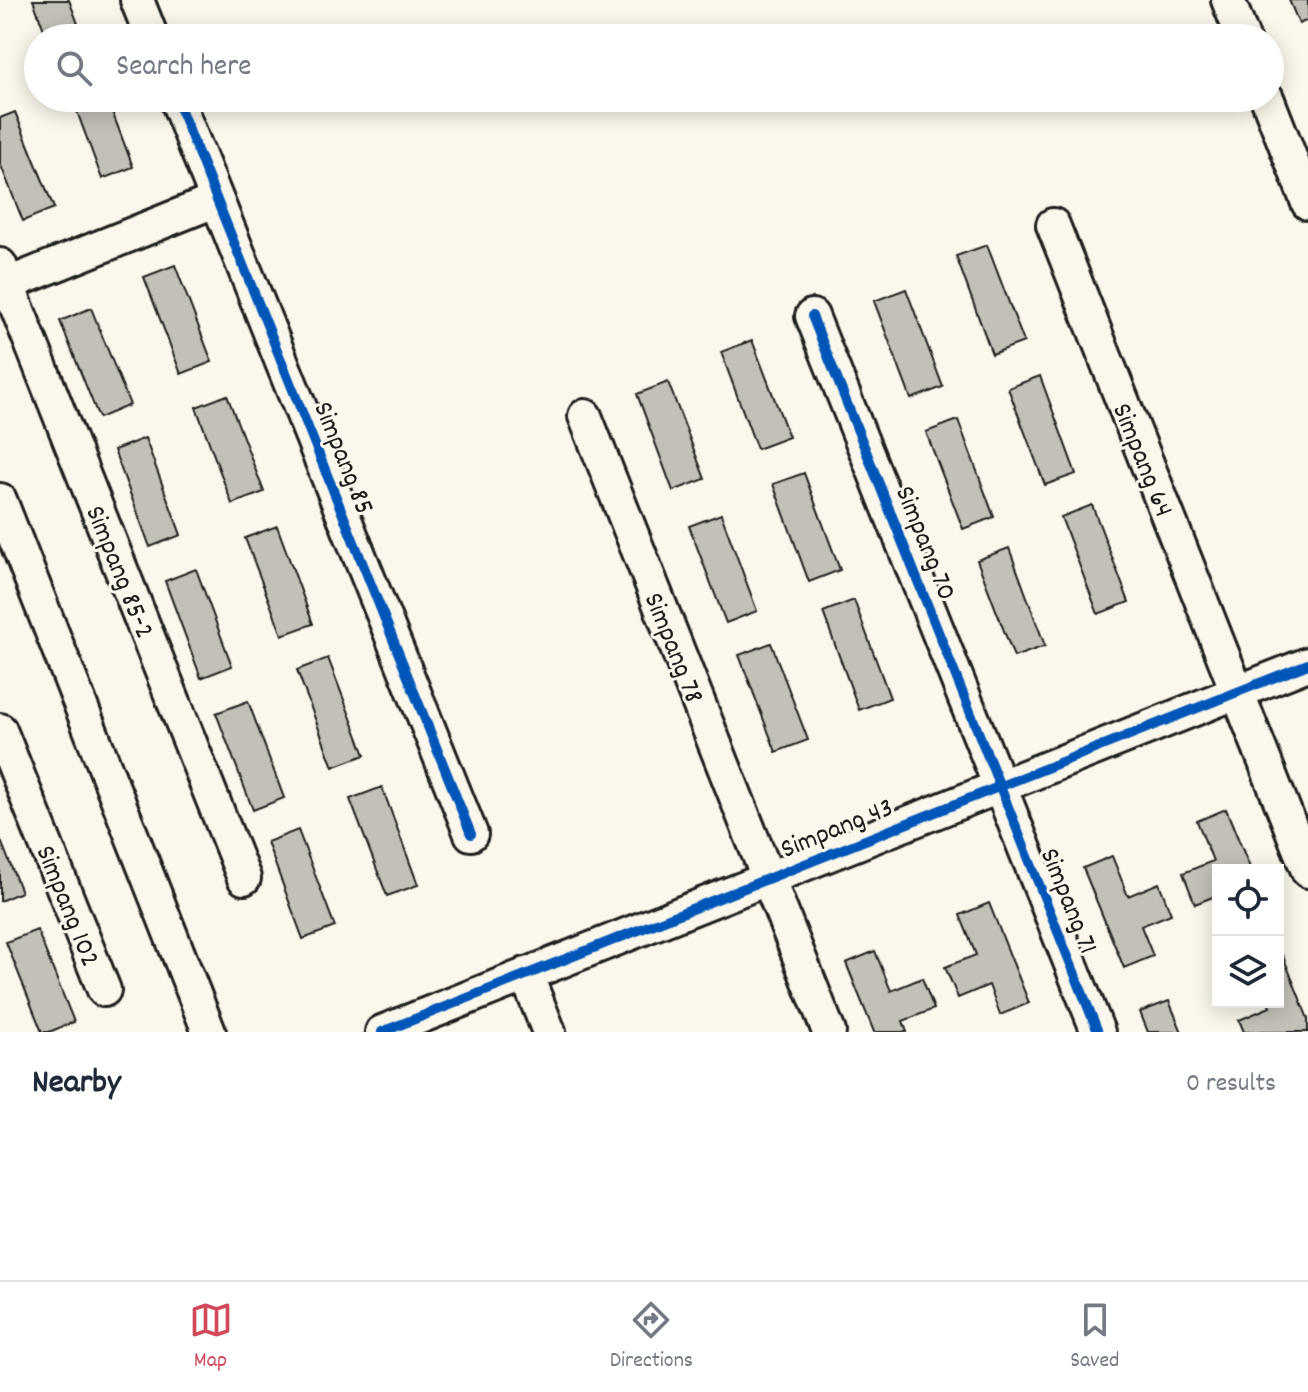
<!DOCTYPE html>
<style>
body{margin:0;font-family:Dekko,sans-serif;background:#f2f2f3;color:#1f2937}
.controls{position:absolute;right:24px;bottom:24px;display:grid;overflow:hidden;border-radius:0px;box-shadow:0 4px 20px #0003}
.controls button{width:72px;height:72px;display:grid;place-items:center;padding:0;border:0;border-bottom:2px solid #e0e1e3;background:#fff;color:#1f2937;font:40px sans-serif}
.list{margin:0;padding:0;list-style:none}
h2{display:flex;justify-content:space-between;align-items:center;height:104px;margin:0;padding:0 32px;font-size:34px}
h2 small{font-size:26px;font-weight:400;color:#747a83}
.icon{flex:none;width:44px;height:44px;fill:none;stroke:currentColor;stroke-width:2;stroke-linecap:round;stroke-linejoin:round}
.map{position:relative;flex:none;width:1308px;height:1032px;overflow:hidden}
.search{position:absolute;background:#fff;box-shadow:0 4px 20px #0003;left:24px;right:24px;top:24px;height:88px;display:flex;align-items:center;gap:20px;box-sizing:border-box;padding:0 28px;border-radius:44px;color:#747a83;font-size:30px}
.sheet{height:248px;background:#fff}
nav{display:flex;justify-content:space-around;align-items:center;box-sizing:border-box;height:112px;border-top:2px solid #e0e1e3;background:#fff;font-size:22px;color:#747a83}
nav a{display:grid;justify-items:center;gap:4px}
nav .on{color:#d1495b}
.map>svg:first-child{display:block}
.building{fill:#c3c0b8;stroke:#1c1c1c;stroke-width:2}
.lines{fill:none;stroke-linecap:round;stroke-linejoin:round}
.minor-casing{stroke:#1c1c1c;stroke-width:38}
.minor{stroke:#fbf7ec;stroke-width:32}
.cycleway-casing{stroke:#fbf7ec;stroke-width:15}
.cycleway{stroke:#0057b8;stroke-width:10}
.labels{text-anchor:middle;stroke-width:6;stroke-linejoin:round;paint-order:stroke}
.street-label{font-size:28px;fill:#1c1c1c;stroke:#fbf7ec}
</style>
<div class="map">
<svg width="1308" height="1032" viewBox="0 0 1308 1032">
<rect width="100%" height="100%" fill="#fbf7ec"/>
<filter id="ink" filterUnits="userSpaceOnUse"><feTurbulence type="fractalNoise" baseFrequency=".0125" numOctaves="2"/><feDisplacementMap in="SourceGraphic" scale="16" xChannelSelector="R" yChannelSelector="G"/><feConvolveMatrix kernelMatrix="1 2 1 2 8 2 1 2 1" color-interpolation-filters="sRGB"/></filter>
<g filter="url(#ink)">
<path class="building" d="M33,0H69L83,37L47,38Z
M1289,0H1308V20L1299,24Z
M72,98H107L133,167L102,179Z
M15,112L54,208L23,221L0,163V118Z
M987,245L1024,342L992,354L956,256Z
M175,265L212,362L181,374L144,277Z
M906,289L943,387L911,399L874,301Z
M91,308L130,405L99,418L60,321Z
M752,340L789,437L757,449L721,352Z
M1040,376L1076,474L1045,485L1008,388Z
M668,382L705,479L673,491L637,394Z
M227,395L264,492L232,504L196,407Z
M958,420L994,517L963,529L926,432Z
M145,438L181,535L150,547L114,450Z
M804,473L840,570L809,582L773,484Z
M1092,505L1129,602L1098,614L1061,517Z
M721,514L757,611L726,623L689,526Z
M277,526L313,624L282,635L245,538Z
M1009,548L1045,646L1014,657L977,560Z
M196,569L232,666L201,678L165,581Z
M854,600L890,698L859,710L823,612Z
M771,643L808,740L776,752L739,655Z
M328,658L365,755L333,767L297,670Z
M248,701L284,798L253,810L216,713Z
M382,787L418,885L387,896L350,799Z
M1226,809L1251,870H1218V895L1195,904L1183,873L1213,861L1197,821Z
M298,830L335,927L303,939L267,842Z
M0,838L21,892L0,901Z
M1112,856L1128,896L1159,883L1171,914L1141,926L1153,956L1124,968L1083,868Z
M989,903L1029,1003L1000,1015L989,985L958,998L945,967L976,955L960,915Z
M37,930L74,1022L49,1032H42L6,942Z
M875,951L891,991L922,978L934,1009L903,1021L907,1032H874L846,963Z
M1283,956L1308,1019V1032H1244L1239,1020L1270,1007L1268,1002H1278V958Z
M1169,1001L1182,1032H1148L1140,1012Z"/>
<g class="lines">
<defs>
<path id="minor" d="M137,0L152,38
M1228,0L1243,38
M176,98L471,834
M1267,98L1308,203
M1053,225L1308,871
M0,265L244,878
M8,284L217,200
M812,316L1098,1032
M585,416L829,1032
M0,500L209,1032
M0,730L104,990
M526,974L549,1032
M382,1032L1308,664"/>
</defs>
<use href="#minor" class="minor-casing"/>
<use href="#minor" class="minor"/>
<defs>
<path id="cycleway" d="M176,98L471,834
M812,316L1098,1032
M382,1032L1308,664"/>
</defs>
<use href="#cycleway" class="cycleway-casing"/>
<use href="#cycleway" class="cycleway"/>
</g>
</g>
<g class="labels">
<g class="street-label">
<text transform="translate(346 457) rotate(68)" y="10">Simpang 85</text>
<text transform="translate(1145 459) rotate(68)" y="10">Simpang 64</text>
<text transform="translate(928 542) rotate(68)" y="10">Simpang 70</text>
<text transform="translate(122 571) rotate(68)" y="10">Simpang 85-2</text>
<text transform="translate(676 647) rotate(68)" y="10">Simpang 78</text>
<text transform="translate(836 826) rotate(-22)" y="10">Simpang 43</text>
<text transform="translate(1071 900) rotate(68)" y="10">Simpang 71</text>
<text transform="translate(70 905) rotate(68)" y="10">Simpang 102</text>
</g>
</g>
</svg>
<div class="controls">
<button><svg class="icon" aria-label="locate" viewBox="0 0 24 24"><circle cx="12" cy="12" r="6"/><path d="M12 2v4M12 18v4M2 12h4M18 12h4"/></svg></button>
<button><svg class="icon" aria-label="layers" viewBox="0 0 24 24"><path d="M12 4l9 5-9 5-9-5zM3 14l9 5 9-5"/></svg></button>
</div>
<div class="search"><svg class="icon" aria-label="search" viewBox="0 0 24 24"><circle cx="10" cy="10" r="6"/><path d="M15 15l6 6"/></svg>Search here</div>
</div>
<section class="sheet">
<h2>Nearby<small>0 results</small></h2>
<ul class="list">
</ul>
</section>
<nav>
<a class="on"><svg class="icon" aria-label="map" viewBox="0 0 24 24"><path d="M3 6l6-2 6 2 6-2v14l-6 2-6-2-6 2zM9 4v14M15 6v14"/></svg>Map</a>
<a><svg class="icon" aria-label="directions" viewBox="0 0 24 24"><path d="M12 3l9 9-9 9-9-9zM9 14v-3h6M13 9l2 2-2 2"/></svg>Directions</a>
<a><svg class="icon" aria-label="saved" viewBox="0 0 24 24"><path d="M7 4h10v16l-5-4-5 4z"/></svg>Saved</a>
</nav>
